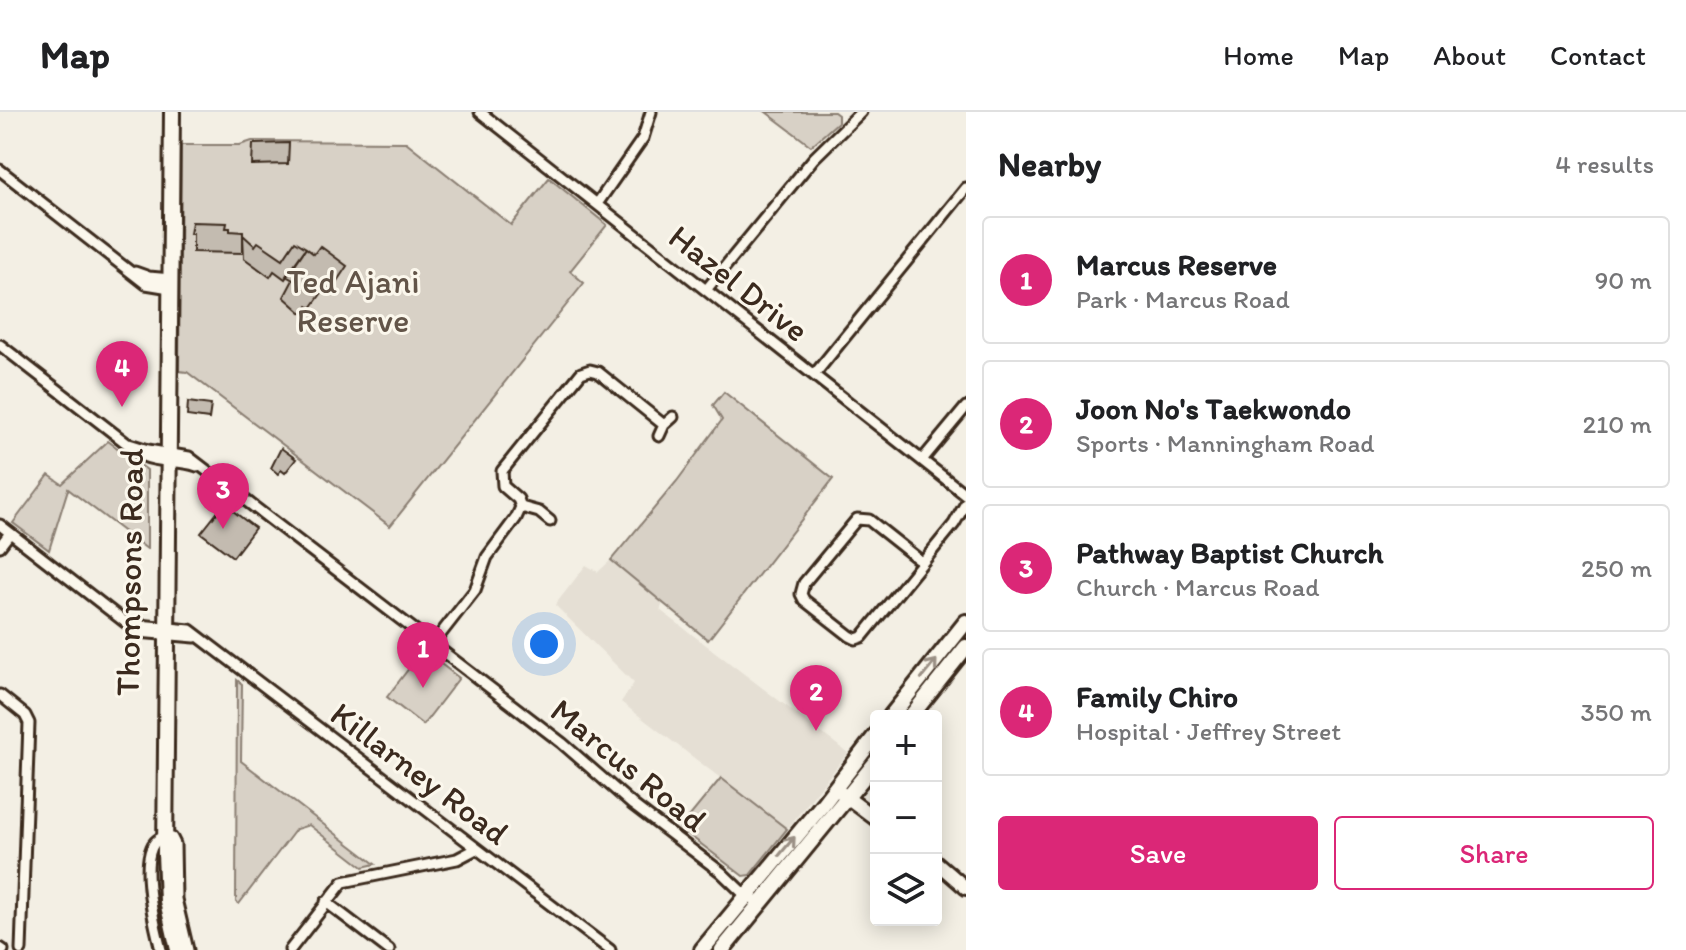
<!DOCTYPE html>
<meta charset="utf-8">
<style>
body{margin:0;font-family:Itim,sans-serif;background:#f2f2f2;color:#202124}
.controls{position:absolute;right:24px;bottom:24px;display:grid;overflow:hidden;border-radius:8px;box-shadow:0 4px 20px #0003}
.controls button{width:72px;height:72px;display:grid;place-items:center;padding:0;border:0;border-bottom:2px solid #e0e0e0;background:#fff;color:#202124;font:40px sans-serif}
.you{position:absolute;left:544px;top:532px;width:28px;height:28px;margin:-20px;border:6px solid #fff;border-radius:50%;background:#1a73e8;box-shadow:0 0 0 12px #1a73e833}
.badge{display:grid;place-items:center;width:52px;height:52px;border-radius:50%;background:#db2777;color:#fff;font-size:26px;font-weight:700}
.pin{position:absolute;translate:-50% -66px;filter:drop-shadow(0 2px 4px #0008)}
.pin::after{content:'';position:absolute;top:42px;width:28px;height:24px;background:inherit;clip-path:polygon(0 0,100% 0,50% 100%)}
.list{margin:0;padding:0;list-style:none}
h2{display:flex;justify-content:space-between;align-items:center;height:104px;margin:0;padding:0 32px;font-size:34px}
h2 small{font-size:26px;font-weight:400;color:#757577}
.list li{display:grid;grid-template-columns:52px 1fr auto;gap:24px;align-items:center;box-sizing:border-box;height:128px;margin:0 16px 16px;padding:0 16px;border:2px solid #e0e0e0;border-radius:8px}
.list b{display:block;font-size:30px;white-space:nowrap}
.list p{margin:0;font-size:26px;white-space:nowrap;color:#757577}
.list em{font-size:26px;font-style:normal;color:#757577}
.actions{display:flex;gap:16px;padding:24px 32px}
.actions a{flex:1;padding:18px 0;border:2px solid #db2777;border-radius:8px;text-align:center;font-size:28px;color:#db2777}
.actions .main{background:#db2777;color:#fff}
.icon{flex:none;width:44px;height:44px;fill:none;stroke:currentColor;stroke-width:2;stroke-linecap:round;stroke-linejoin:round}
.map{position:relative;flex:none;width:966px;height:838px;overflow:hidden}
header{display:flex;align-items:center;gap:48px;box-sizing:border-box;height:112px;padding:0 40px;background:#fff;border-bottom:2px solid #e0e0e0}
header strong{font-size:38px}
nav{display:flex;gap:44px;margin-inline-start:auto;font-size:28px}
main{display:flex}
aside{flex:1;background:#fff}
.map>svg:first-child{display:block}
.built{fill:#e5dfd4}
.green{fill:#d8d1c6;stroke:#8a7e72;stroke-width:2}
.building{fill:#c3bbb0;stroke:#3b2a1e;stroke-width:2}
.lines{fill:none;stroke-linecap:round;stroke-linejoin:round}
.street-casing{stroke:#3b2a1e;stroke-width:15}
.secondary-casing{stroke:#3b2a1e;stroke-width:18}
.primary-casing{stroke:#3b2a1e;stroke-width:20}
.street{stroke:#fbf7ec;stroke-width:9}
.secondary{stroke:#fbf7ec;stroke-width:12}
.primary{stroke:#fbf7ec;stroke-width:14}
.oneway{stroke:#9b9085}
.labels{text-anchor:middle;stroke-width:6;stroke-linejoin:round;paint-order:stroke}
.park-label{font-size:34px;fill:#625448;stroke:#fbf7ec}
.street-label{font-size:34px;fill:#3b2a1e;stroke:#fbf7ec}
</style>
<header>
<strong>Map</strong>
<nav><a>Home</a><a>Map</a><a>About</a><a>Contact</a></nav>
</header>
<main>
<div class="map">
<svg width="966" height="838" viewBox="0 0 966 838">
<rect width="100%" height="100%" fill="#f3efe4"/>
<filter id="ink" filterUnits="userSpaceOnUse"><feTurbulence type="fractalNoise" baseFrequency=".0125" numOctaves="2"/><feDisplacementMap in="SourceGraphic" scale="16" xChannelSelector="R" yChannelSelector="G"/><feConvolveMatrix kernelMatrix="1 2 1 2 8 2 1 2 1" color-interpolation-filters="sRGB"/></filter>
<g filter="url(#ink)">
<path class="built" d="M611,448L664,489L660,498L848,641L787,717L621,590L634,571L555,493L586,453L598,460Z"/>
<path class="green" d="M766,0H834L838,3V10L811,34Z
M252,29L406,30L511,113L549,66L607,113L570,159L584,171L390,414L187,260L179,259L181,33H240Z
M724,280L833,367L708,528L611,448L677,369L722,308L713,293Z
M108,329L147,358V437L68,377L49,438L13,411L49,363L62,372Z
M423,538L459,566L423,613L387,585Z
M237,568L242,572L241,649L375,752L363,755L309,713L296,717L239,792L236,790Z
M721,666L787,717L750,763L743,764L680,716Z"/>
<path class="building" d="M289,31L288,52L252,53L253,32Z
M192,110L227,111L226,116H230V119L243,120V141L193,140V122H190Z
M243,123L255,134L258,130L283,147L295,129L306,136L285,167L274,159L270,165L244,146Z
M320,134L347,154L331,178L326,175L311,196L308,194L302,201L284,185L293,168L286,164L306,136L314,142Z
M188,290L211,293L209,307L187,304Z
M281,336L296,347L285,361L281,358L278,362L271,356Z
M224,392L255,416L233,445L201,421Z"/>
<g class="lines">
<defs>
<path id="street" d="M480,0L966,383
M0,58L146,172L170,176
M597,92L643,26L651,0
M135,160L149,165L171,167
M706,178L814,46L861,0
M0,233L143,344C161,352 179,347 197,354
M814,263L966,76
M659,324L664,313L673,305
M129,332L148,338L189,345L562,631L633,693L721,760L746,784L761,790
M922,348L966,295
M521,395L518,387L503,374L502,359L581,261L590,258L598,260L664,313
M0,413L138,520L195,525
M0,434L10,421
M922,450L869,408L857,407L804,471L801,482L804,488L850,524L856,527L862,525L954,412L966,391
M129,512L190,518L610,838
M432,533L475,478L487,445L516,406L521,395L539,400L550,409
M0,583L25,603L29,611L21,838
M326,790L389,838
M0,836L3,838
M161,838C156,818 129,716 172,726L175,732L176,787L188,838
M290,838L343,770L457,747L476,737"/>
<path id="secondary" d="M840,680L876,707
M936,750L966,776"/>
<path id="primary" d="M172,0L165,741L167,789L178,838
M891,604L966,510
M911,604L966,535
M702,838L823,692L876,623
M722,838L876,650"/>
</defs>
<use href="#street" class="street-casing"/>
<use href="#secondary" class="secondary-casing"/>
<use href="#primary" class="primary-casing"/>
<use href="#street" class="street"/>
<use href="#secondary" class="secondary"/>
<use href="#primary" class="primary"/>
</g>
<defs><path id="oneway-shaft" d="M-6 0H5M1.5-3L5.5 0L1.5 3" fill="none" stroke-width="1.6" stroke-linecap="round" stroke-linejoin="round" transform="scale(2)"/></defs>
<g class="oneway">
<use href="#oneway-shaft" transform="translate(929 557) rotate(-51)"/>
<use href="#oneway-shaft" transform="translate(787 734) rotate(-50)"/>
</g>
</g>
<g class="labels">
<g class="park-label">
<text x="353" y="181">Ted Ajani<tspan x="353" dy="39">Reserve</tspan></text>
</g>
<g class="street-label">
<text transform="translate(739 171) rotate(38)" y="12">Hazel Drive</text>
<text transform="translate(129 460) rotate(-89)" y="12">Thompsons Road</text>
<text transform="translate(629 653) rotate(39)" y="12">Marcus Road</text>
<text transform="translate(420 661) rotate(37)" y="12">Killarney Road</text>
</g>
</g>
</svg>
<div class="controls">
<button>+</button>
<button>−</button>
<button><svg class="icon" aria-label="layers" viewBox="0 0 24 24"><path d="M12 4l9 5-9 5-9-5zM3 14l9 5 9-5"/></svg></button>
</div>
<div class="you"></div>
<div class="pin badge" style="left:423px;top:576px">1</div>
<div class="pin badge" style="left:816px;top:619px">2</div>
<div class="pin badge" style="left:223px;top:417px">3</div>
<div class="pin badge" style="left:122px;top:295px">4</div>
</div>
<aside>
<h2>Nearby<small>4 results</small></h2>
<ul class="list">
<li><span class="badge">1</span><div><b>Marcus Reserve</b><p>Park · Marcus Road</p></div><em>90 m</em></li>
<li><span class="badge">2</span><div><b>Joon No's Taekwondo</b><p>Sports · Manningham Road</p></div><em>210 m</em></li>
<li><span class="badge">3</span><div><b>Pathway Baptist Church</b><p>Church · Marcus Road</p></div><em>250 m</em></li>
<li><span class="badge">4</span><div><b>Family Chiro</b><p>Hospital · Jeffrey Street</p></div><em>350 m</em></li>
</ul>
<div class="actions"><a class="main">Save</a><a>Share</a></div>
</aside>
</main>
